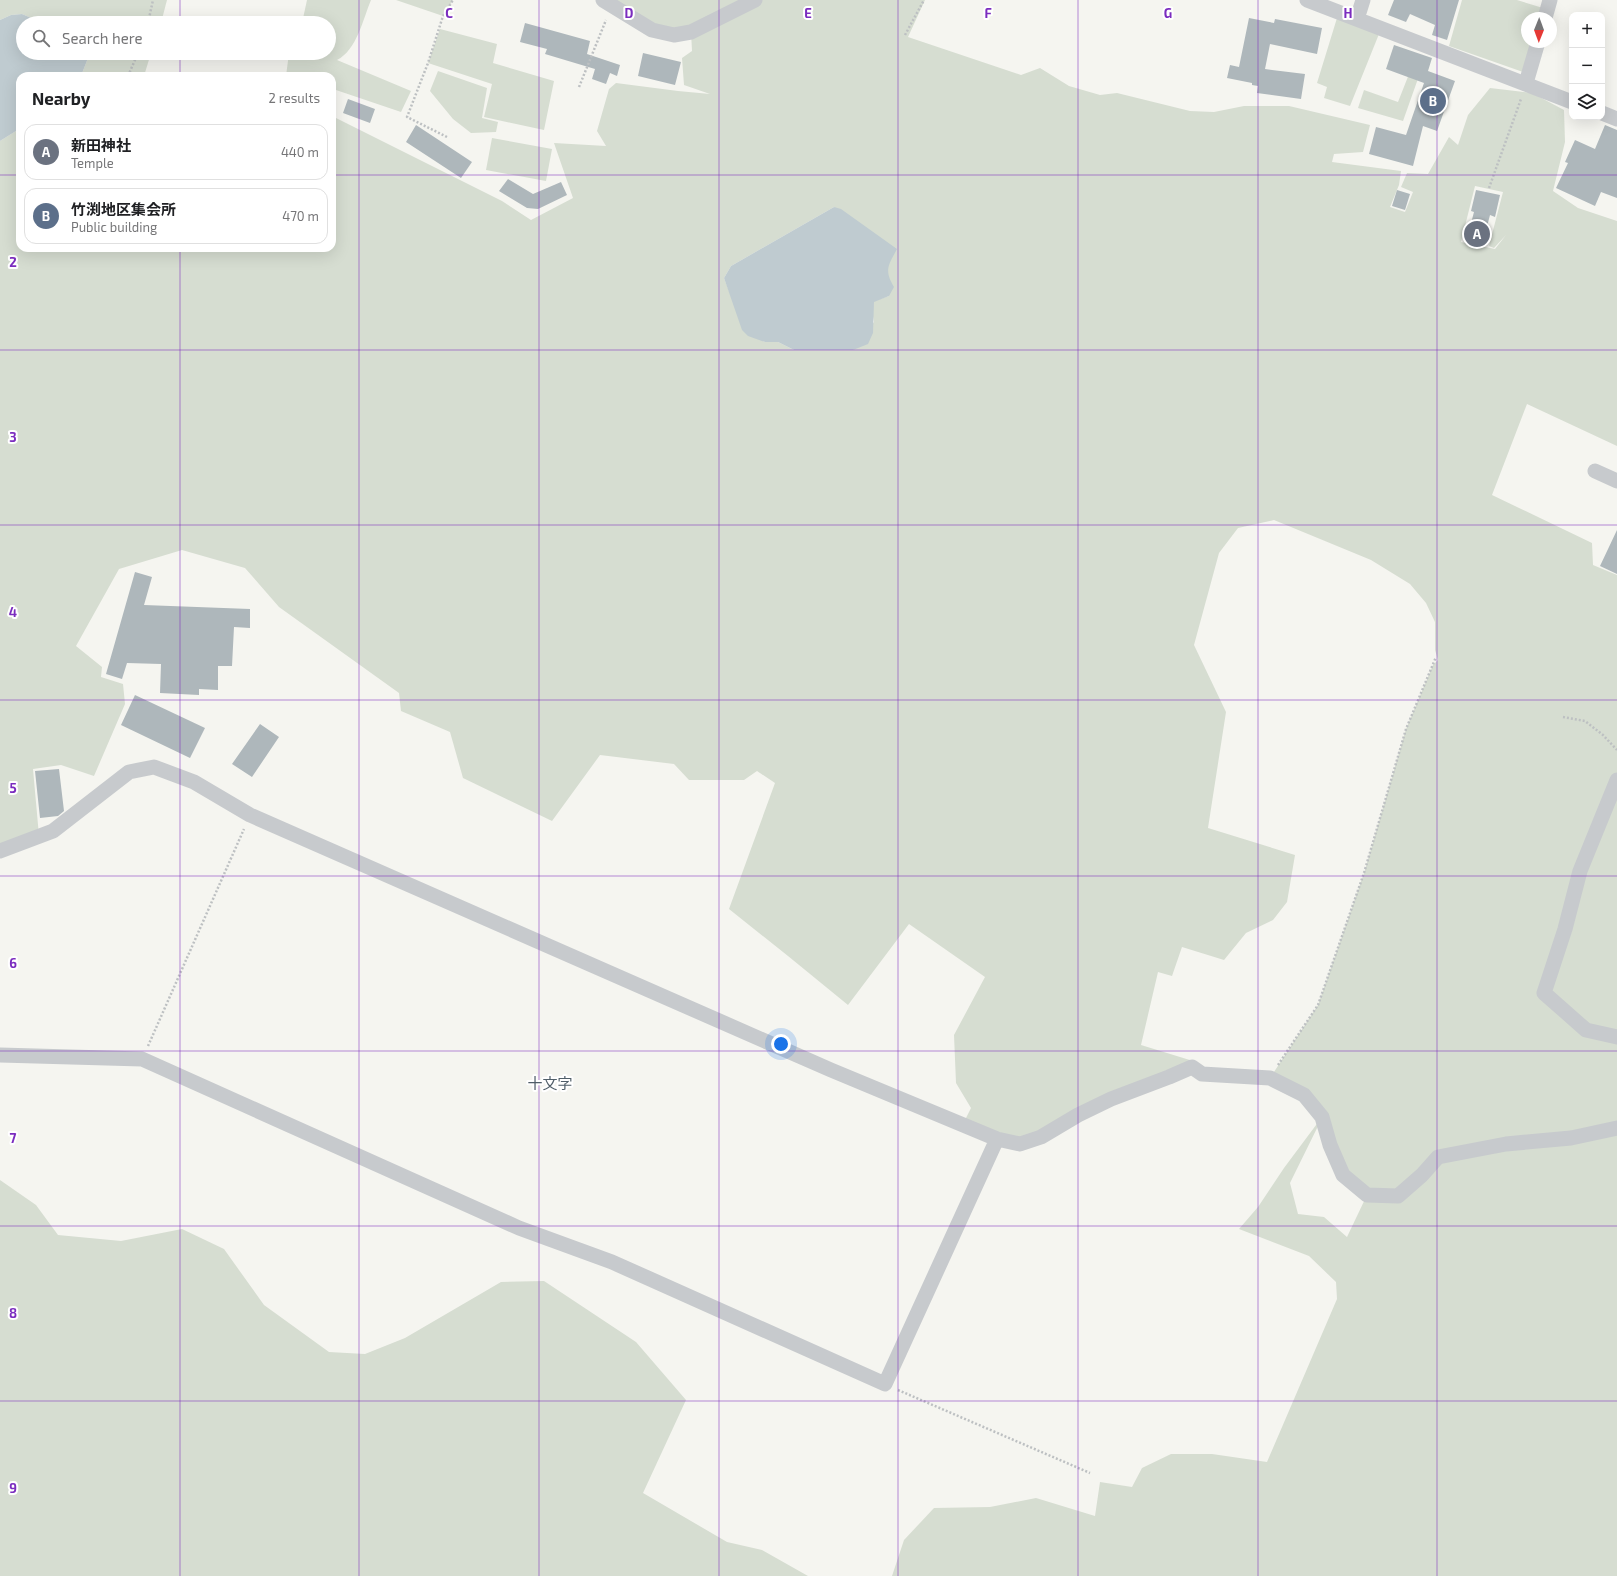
<!DOCTYPE html>
<meta charset="utf-8">
<style>
body{margin:0;font-family:"Exo 2","Noto Sans JP",sans-serif;background:#f6f6f6;color:#202124}
.controls{position:absolute;right:12px;top:12px;display:grid;overflow:hidden;border-radius:8px;box-shadow:0 4px 16px #0002}
.controls button{width:36px;height:36px;display:grid;place-items:center;padding:0;border:0;border-bottom:1px solid #e0e0e0;background:#fff;color:#202124;font:20px sans-serif}
.compass{position:absolute;left:1521px;top:12px;width:36px;height:36px;border-radius:50%;background:#fff;box-shadow:0 4px 16px #0002;rotate:181deg}
.you{position:absolute;left:781px;top:1044px;width:14px;height:14px;margin:-10px;border:3px solid #fff;border-radius:50%;background:#1a73e8;box-shadow:0 0 0 6px #1a73e833}
.badge{display:grid;place-items:center;width:26px;height:26px;border-radius:50%;background:#b45309;color:#fff;font-size:13px;font-weight:700}
.pin{position:absolute;translate:-50% -50%;border:2px solid #fff;box-shadow:0 1px 4px #0006}
.list{margin:0;padding:0;list-style:none}
h2{display:flex;justify-content:space-between;align-items:center;height:52px;margin:0;padding:0 16px;font-size:17px}
h2 small{font-size:13px;font-weight:400;color:#757577}
.list li{display:grid;grid-template-columns:26px 1fr auto;gap:12px;align-items:center;box-sizing:border-box;height:56px;margin:0 8px 8px;padding:0 8px;border:1px solid #e0e0e0;border-radius:12px}
.list b{display:block;font-size:15px;white-space:nowrap}
.list p{margin:0;font-size:13px;white-space:nowrap;color:#757577}
.list em{font-size:13px;font-style:normal;color:#757577}
.icon{flex:none;width:22px;height:22px;fill:none;stroke:currentColor;stroke-width:2;stroke-linecap:round;stroke-linejoin:round}
.map{position:relative;flex:none;width:1617px;height:1576px;overflow:hidden}
.search{position:absolute;background:#fff;box-shadow:0 4px 16px #0002;left:16px;top:16px;width:320px;height:44px;display:flex;align-items:center;gap:10px;box-sizing:border-box;padding:0 14px;border-radius:22px;color:#757577;font-size:15px}
.panel{position:absolute;background:#fff;box-shadow:0 4px 16px #0002;left:16px;top:72px;width:320px;height:180px;border-radius:12px}
.map>svg:first-child{display:block}
.green{fill:#d6ddd1;fill-rule:evenodd}
.water{fill:#bfcbd0}
.building{fill:#aeb7bb}
.lines{fill:none;stroke-linecap:round;stroke-linejoin:round}
.path{stroke:#bdc0c2;stroke-width:2.5;stroke-dasharray:2 2;stroke-linecap:butt}
.street{stroke:#c7cacd;stroke-width:15}
.grid{fill:none;stroke:#7b2cbf;stroke-width:1;stroke-opacity:0.55}
.labels{text-anchor:middle;stroke-width:4;stroke-linejoin:round;paint-order:stroke}
.neighbourhood-label{font-size:15px;fill:#505e69;stroke:#fff}
.grid-label{font-size:13px;text-anchor:middle;font-weight:bold;fill:#7b2cbf;stroke:#fff;stroke-width:4;stroke-linejoin:round;paint-order:stroke}
</style>
<div class="map">
<svg width="1617" height="1576" viewBox="0 0 1617 1576">
<rect width="100%" height="100%" fill="#f5f5f0"/>
<path class="green" d="M0,0H167L161,23H43L22,14L11,15L0,20Z
M307,0H371C363,19 357,50 337,60L411,91L401,112L333,89L332,90V76H286L289,53H329V23H302Z
M396,0H453L443,16Z
M603,0H925L908,37L1021,75L1040,68L1069,86L1100,95L1117,93L1190,111L1214,112L1244,106H1289L1370,125L1363,152L1334,154L1332,162L1401,171L1399,185L1390,207L1405,212L1413,192L1401,187L1407,173L1428,174L1449,137L1458,145L1468,115L1490,88L1532,93L1564,110L1565,142L1553,191L1578,208L1617,221V446L1527,404L1492,495L1592,543L1593,565L1617,575V1576H892L904,1540L934,1508L990,1507L1036,1498L1095,1516L1100,1482L1132,1487L1142,1468L1171,1454H1212L1267,1462L1337,1299L1336,1282L1309,1256L1239,1229L1258,1207L1284,1168L1322,1117L1270,1078L1318,1005L1364,873L1406,729L1433,665L1438,660L1435,650V622L1426,603L1410,584L1371,560L1274,520L1238,528L1219,553L1194,645L1226,712L1208,828L1295,855L1287,902L1273,920L1246,933L1224,960L1182,947L1172,976L1158,972L1141,1045L1193,1061L1020,1144L963,1124L971,1108L956,1083L954,1035L985,977L909,924L848,1005L788,956L729,909L775,783L757,771L744,780H689L674,764L600,755L552,821L463,778L450,732L401,711L399,693L279,607L245,568L182,550L119,569L76,646L102,667L101,677L123,684L125,704L94,776L61,765L33,769L39,836L0,851V141L16,131L20,134V248H332V116L502,201L531,220L573,198L554,143L606,146L597,131L609,89L616,83L678,91L710,94L684,85L682,58L692,51L691,32L674,35ZM1475,186L1503,192L1489,246L1494,248L1506,235L1495,249L1461,242ZM834,207L887,270L889,296L874,301L872,311L874,322L853,350H794L778,342H764L729,291L724,278L731,266ZM1322,1118L1343,1175L1367,1195L1347,1237L1324,1217L1298,1214L1290,1183Z
M1462,0H1517L1543,8L1540,18H1527V42H1532L1523,72L1449,46Z
M1337,18L1379,34L1350,106L1324,98L1327,87L1317,83Z
M440,29L497,44L493,63L554,81L544,130L484,117L492,84L428,63Z
M90,53H151L144,76H81Z
M1411,69L1420,73L1403,121L1358,108L1364,90L1398,102Z
M438,71L487,88L482,118L498,122L496,132L471,133L453,119L430,91Z
M492,138L552,149L546,181L486,170Z
M0,1180L36,1205L58,1235L121,1241L182,1229L224,1249L264,1305L329,1352L365,1354L405,1338L501,1282L544,1281L636,1342L686,1400L643,1493L727,1542L762,1550L808,1576H0Z"/>
<path class="water" d="M22,14L43,23H23V53H90L81,76H20V134L16,131L0,141V20L11,15Z
M834,207L841,209L897,249C888,266 884,270 894,287L889,296L874,302L873,333L868,344L853,350H794L778,342H765L748,336L742,330L724,278L731,266Z"/>
<path class="building" d="M1394,0H1459L1447,40L1432,35L1435,25L1410,14L1406,22L1388,15Z
M1249,18L1274,23L1275,19L1322,28L1317,54L1270,44L1265,69L1305,74L1301,99L1257,93L1258,86L1252,85V83L1227,78L1230,65L1239,67Z
M525,23L590,41L587,54L620,65L617,76L610,73L606,84L592,79L595,69L545,54L547,49L520,42Z
M1394,45L1432,58L1428,71L1455,81L1437,131L1423,126L1413,166L1369,154L1376,127L1406,135L1424,83L1386,69Z
M643,53L681,62L675,85L638,76Z
M348,99L375,109L370,123L343,113Z
M416,125L472,162L461,178L406,142Z
M1605,125L1617,130V198L1601,192L1595,206L1556,188L1568,163L1565,162L1575,140L1595,149Z
M508,179L533,194L561,182L567,195L538,209L527,208L499,191Z
M1397,190L1410,194L1405,210L1392,206Z
M1476,190L1500,195L1495,217L1490,215L1483,242L1467,238L1474,212L1471,211Z
M1617,530V574L1600,566Z
M135,572L152,577L144,605L250,609V628L234,627L232,666H218V690L199,689V695L160,693L161,664L127,663L122,679L106,674Z
M135,695L205,728L190,758L121,725Z
M260,724L279,737L252,777L232,764Z
M59,769L64,811L58,816L40,818L35,771Z"/>
<g class="lines">
<path class="path" d="M148,23L153,0
M905,35L924,0
M128,76L138,53
M579,87L606,20
M447,137L407,117L428,63L443,16L453,0
M1489,188L1521,99
M1563,717L1585,721L1603,735L1617,750
M148,1046L244,829
M1278,1065L1318,1005L1364,873L1406,729L1436,657
M898,1390L1090,1473"/>
<path class="street" d="M603,0L652,30L674,35L691,32L755,0
M1307,0L1572,102
M1545,18L1550,0
M1357,19L1363,0
M1526,83L1538,42
M1602,113L1617,119
M1595,471L1617,481
M1617,780L1580,871L1565,929L1544,993L1586,1030L1617,1037
M0,851L53,831L129,772L154,767L194,782L250,815L831,1070L997,1139L1020,1144L1041,1137L1078,1115L1111,1099L1169,1077L1192,1067L1202,1074L1270,1078L1304,1095L1322,1117L1330,1145L1343,1175L1367,1195L1398,1196L1422,1175L1438,1157L1506,1144L1571,1138L1617,1128
M0,1055L142,1059L519,1228L612,1262L885,1384L997,1139"/>
</g>
<path class="grid" d="M180,0V23M359,0V1576M539,0V1576M719,0V1576M898,0V1576M1078,0V1576M1258,0V1576M1437,0V1576M180,53V76M0,175H20M332,175H1617M180,248V1576M0,350H1617M0,525H1617M0,700H1617M0,876H1617M0,1051H1617M0,1226H1617M0,1401H1617"/>
<g class="labels">
<g class="neighbourhood-label">
<text x="550" y="1089">十文字</text>
</g>
</g>
<g class="grid-label">
<text x="449" y="18">C</text>
<text x="629" y="18">D</text>
<text x="808" y="18">E</text>
<text x="988" y="18">F</text>
<text x="1168" y="18">G</text>
<text x="1348" y="18">H</text>
<text x="13" y="267">2</text>
<text x="13" y="442">3</text>
<text x="13" y="617">4</text>
<text x="13" y="793">5</text>
<text x="13" y="968">6</text>
<text x="13" y="1143">7</text>
<text x="13" y="1318">8</text>
<text x="13" y="1493">9</text>
</g>
</svg>
<div class="controls">
<button>+</button>
<button>−</button>
<button><svg class="icon" aria-label="layers" viewBox="0 0 24 24"><path d="M12 4l9 5-9 5-9-5zM3 14l9 5 9-5"/></svg></button>
</div>
<svg class="compass" viewBox="-18 -18 36 36"><path d="M0-13l5 13h-10z" fill="#e53935"/><path d="M0 13l5-13h-10z" fill="#757577"/></svg>
<div class="you"></div>
<div class="pin badge" style="left:1477px;top:234px;background:#6b7280">A</div>
<div class="pin badge" style="left:1433px;top:101px;background:#5c6f8a">B</div>
<div class="search"><svg class="icon" aria-label="search" viewBox="0 0 24 24"><circle cx="10" cy="10" r="6"/><path d="M15 15l6 6"/></svg>Search here</div>
<section class="panel">
<h2>Nearby<small>2 results</small></h2>
<ul class="list">
<li><span class="badge" style="background:#6b7280">A</span><div><b>新田神社</b><p>Temple</p></div><em>440 m</em></li>
<li><span class="badge" style="background:#5c6f8a">B</span><div><b>竹渕地区集会所</b><p>Public building</p></div><em>470 m</em></li>
</ul>
</section>
</div>
